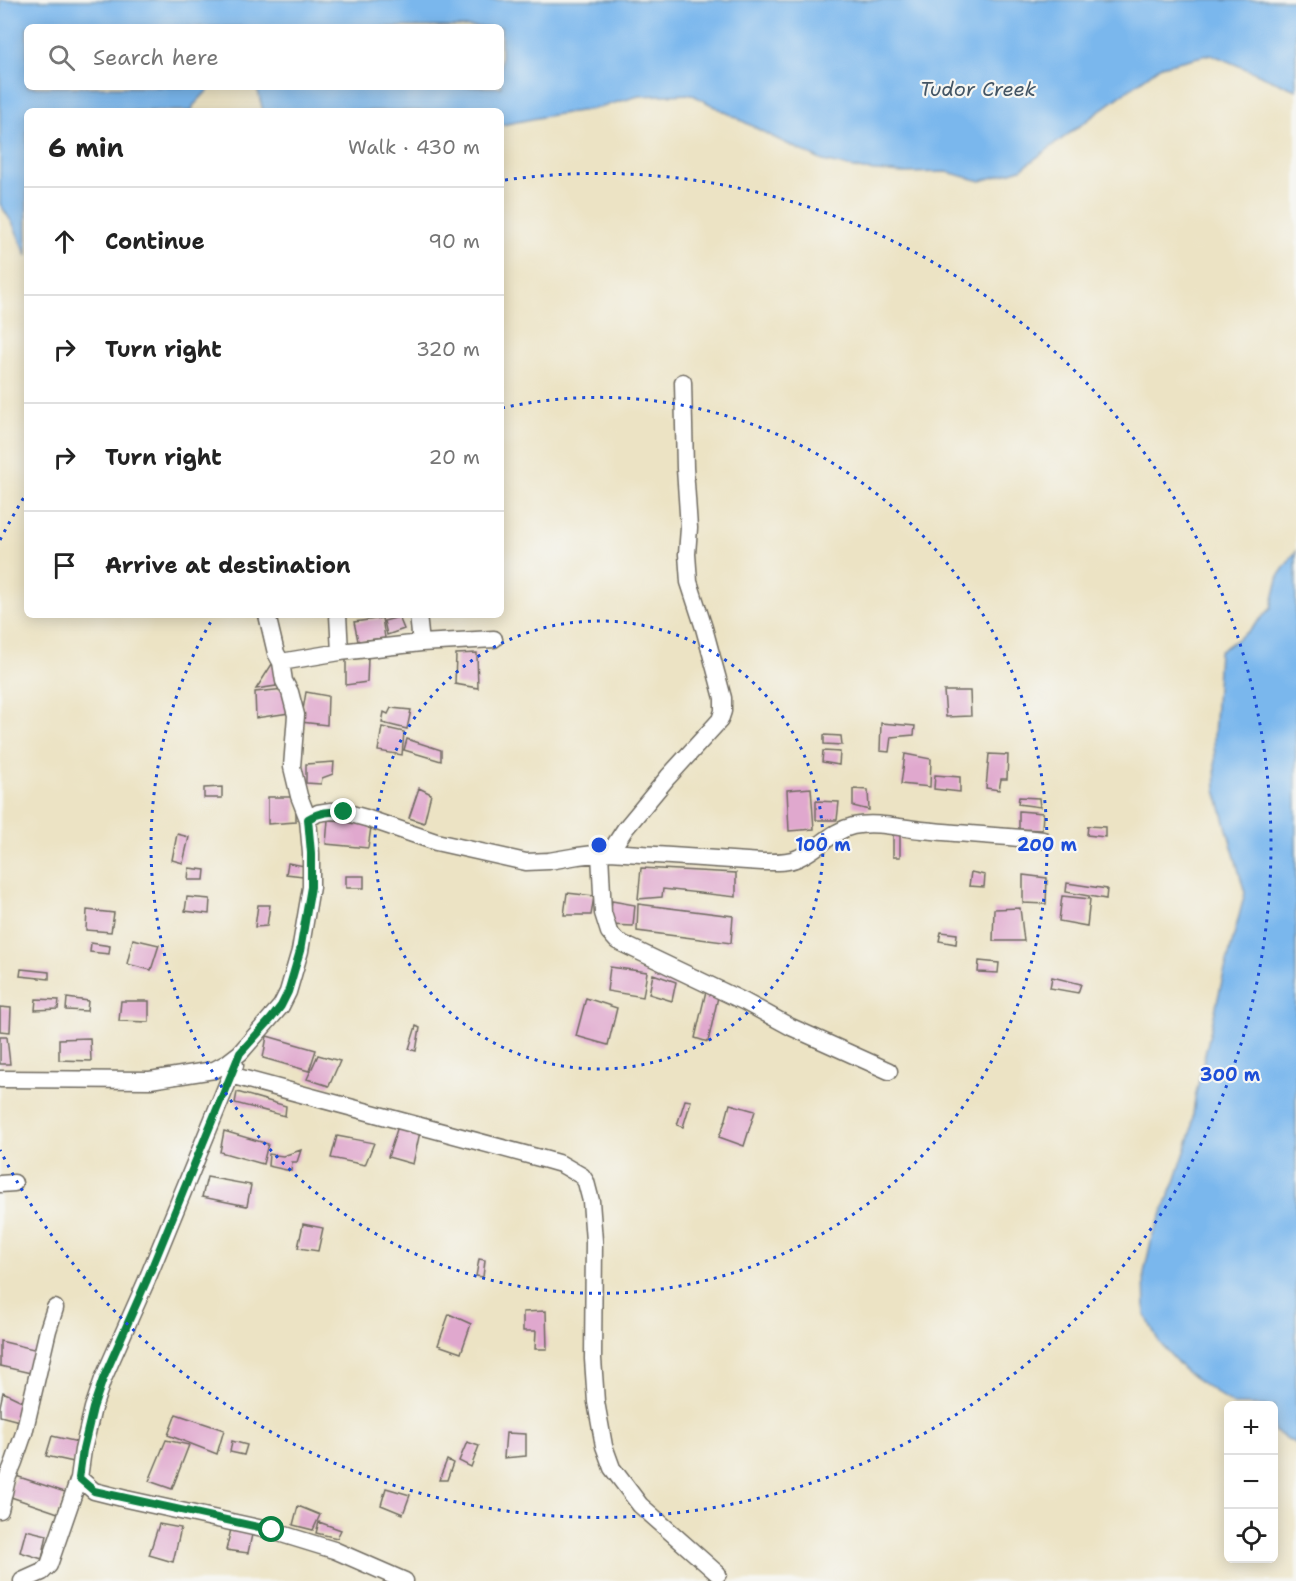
<!DOCTYPE html>
<meta charset="utf-8">
<style>
body{margin:0;font-family:"Shantell Sans",sans-serif;background:#f6f6f6;color:#222}
.controls{position:absolute;right:18px;bottom:18px;display:grid;overflow:hidden;border-radius:9px;box-shadow:0 3px 15px #0003}
.controls button{width:54px;height:54px;display:grid;place-items:center;padding:0;border:0;border-bottom:2px solid #e0e0e0;background:#fff;color:#222;font:30px sans-serif}
.stop{position:absolute;width:18px;height:18px;margin:-14px;border:4px solid #0b8043;border-radius:50%;background:#fff}
.stop.end{background:#0b8043;border-color:#fff;box-shadow:0 2px 6px #0008}
.list{margin:0;padding:0;list-style:none}
h2{display:flex;justify-content:space-between;align-items:center;height:78px;margin:0;padding:0 24px;font-size:26px}
h2 small{font-size:20px;font-weight:400;color:#767676}
.list li{display:grid;grid-template-columns:39px 1fr auto;gap:18px;align-items:center;box-sizing:border-box;height:108px;padding:0 24px;border-top:2px solid #e0e0e0}
.list b{display:block;font-size:22px;white-space:nowrap}
.list em{font-size:20px;font-style:normal;color:#767676}
.icon{flex:none;width:33px;height:33px;fill:none;stroke:currentColor;stroke-width:2;stroke-linecap:round;stroke-linejoin:round}
.map{position:relative;flex:none;width:1296px;height:1581px;overflow:hidden}
.search{position:absolute;background:#fff;box-shadow:0 3px 15px #0003;left:24px;top:24px;width:480px;height:66px;display:flex;align-items:center;gap:15px;box-sizing:border-box;padding:0 21px;border-radius:9px;color:#767676;font-size:22px}
.panel{position:absolute;background:#fff;box-shadow:0 3px 15px #0003;left:24px;top:108px;width:480px;height:510px;border-radius:9px}
.map>svg:first-child{display:block}
.water{fill:#7ab7ed;stroke:#52718c;stroke-width:1.5}
.building{fill:#e0a8ce}
.lines{fill:none;stroke-linecap:round;stroke-linejoin:round}
.minor-casing{stroke:#6f6b61;stroke-width:19}
.minor{stroke:#fff;stroke-width:16}
.route{stroke:#0b8043;stroke-width:8}
.ring{fill:none;stroke:#1d4ed8;stroke-width:3;stroke-dasharray:3 6}
.labels{text-anchor:middle;stroke-width:4.5;stroke-linejoin:round;paint-order:stroke}
.water-label{font-size:20px;font-style:italic;fill:#435565;stroke:#f6f6f2}
.centre{fill:#1d4ed8;stroke:#f6f6f2;stroke-width:3}
.ring-label{font-size:18px;text-anchor:middle;font-weight:bold;fill:#1d4ed8;stroke:#f6f6f2;stroke-width:4.5;stroke-linejoin:round;paint-order:stroke}
</style>
<div class="map">
<svg width="1296" height="1581" viewBox="0 0 1296 1581">
<rect width="100%" height="100%" fill="#f6f6f2"/>
<filter id="ink" filterUnits="userSpaceOnUse"><feTurbulence type="fractalNoise" baseFrequency=".0167" numOctaves="2"/><feDisplacementMap in="SourceGraphic" scale="12" xChannelSelector="R" yChannelSelector="G"/><feConvolveMatrix kernelMatrix="1 2 1 2 8 2 1 2 1" color-interpolation-filters="sRGB"/></filter>
<filter id="wash" filterUnits="userSpaceOnUse"><feTurbulence type="fractalNoise" baseFrequency=".008" numOctaves="4" result="noise"/><feDisplacementMap in="SourceGraphic" scale="24" xChannelSelector="R" yChannelSelector="G"/><feGaussianBlur stdDeviation="1.35" result="paint"/><feColorMatrix in="noise" values="0 0 0 0 0 0 0 0 0 0 0 0 0 0 0 0 0 1.4 0 .05"/><feComposite in="paint" operator="in"/></filter>
<g filter="url(#wash)">
<rect width="100%" height="100%" fill="#ece3c4"/>
<path class="water" d="M0,0H1296V90L1211,54L1161,66L1021,169L981,181L947,172L903,173L863,170L823,161L773,137L691,94L639,96L593,109L547,116L501,125V111H263L257,87H501V27H27V87H211L193,106L192,111H27V256L13,224L0,204Z
M1296,551V1444L1274,1431V1406L1234,1405L1186,1372L1159,1342L1145,1314L1144,1273L1152,1237L1175,1182L1191,1133L1195,1098L1222,981L1245,893L1216,790L1214,738L1219,652L1250,630L1271,608L1279,575Z"/>
<g id="blocks">
<path class="building" d="M399,617L404,629L387,635L384,621Z
M382,618L385,638L358,641L354,622Z
M477,653L478,688L455,684L456,654Z
M368,658L367,682L346,685V659Z
M274,661L276,686L256,689Z
M285,689L289,713L256,718L255,692Z
M944,691H970L971,716L946,717Z
M306,692L328,696L327,725L301,722Z
M391,708L411,710L407,729L382,723L384,712L388,714Z
M881,723L915,726L914,735L891,737L889,752L880,751Z
M382,727L404,732L402,755L378,751Z
M824,735L841,736L842,745L824,744Z
M407,739L441,750V761L404,750Z
M823,751L840,752L839,765L822,762Z
M905,754L931,759L930,787L901,784Z
M989,754L1008,755L1007,779H1001L999,790L986,788Z
M334,762L333,774L322,778L321,784L306,783V764Z
M935,775L960,777V792L934,789Z
M222,787V798H204V788Z
M419,788L431,794L424,823L409,818Z
M811,788L814,829L789,831L787,790Z
M853,789L868,790L869,810L853,806Z
M268,797H296V822L268,824Z
M1019,797L1039,798L1040,807L1018,804Z
M816,801L839,802L837,820H816Z
M1019,811L1043,813L1042,830L1019,829Z
M328,820L362,821L371,827L368,848L326,844Z
M1088,826L1105,827V837L1087,835Z
M893,832L900,836V857H893Z
M177,834L189,837L183,863L172,860Z
M288,863L305,866L303,876L286,874Z
M189,868L205,870L204,880H188Z
M641,868L736,873V897L663,889L662,897L638,899Z
M971,872L985,875L984,887L969,886Z
M1023,875L1047,878L1046,904L1023,903Z
M346,876H364V888H346Z
M1067,883L1107,889L1106,899L1066,892Z
M567,893L594,896L591,915H564Z
M1062,896L1090,899L1087,926L1059,921Z
M187,897L210,899L209,914L185,911Z
M612,901L635,905L633,926L609,925Z
M638,904L733,916L731,943L637,931Z
M258,905H270L267,926L255,927Z
M1020,908L1024,941H993L994,909Z
M87,910L114,913L111,932L86,930Z
M941,932L957,934L956,944L939,941Z
M133,939L159,945L151,970L127,964Z
M91,943L110,946L109,954L90,952Z
M979,961L999,963L998,973L978,972Z
M610,967L647,972L643,997L607,991Z
M21,969L49,972V979L20,976Z
M653,974L676,982L672,1001L649,994Z
M1052,977L1081,984L1078,993L1050,988Z
M706,991L718,997L708,1042L695,1038Z
M67,998L88,1001L87,1011L66,1010Z
M586,998L617,1008L608,1045L576,1036Z
M36,999L59,1000L58,1009L35,1010Z
M121,1001H149V1022L119,1021Z
M0,1007L11,1008L10,1032L0,1031Z
M416,1026L420,1028L416,1051L409,1049Z
M267,1036L316,1050L309,1071L263,1058Z
M0,1037H7L10,1064H0Z
M90,1038L91,1061L59,1060V1039Z
M318,1055L340,1061L329,1086L307,1079Z
M237,1092L286,1106L285,1116L235,1103Z
M685,1100L691,1101L683,1127L677,1125Z
M730,1104L755,1111L744,1146L719,1137L726,1119Z
M399,1123L420,1132L413,1164L388,1157Z
M224,1131L268,1144L263,1164L220,1152Z
M337,1136L374,1143L365,1165L331,1158Z
M301,1150L297,1162H292L291,1171L268,1166L269,1154L283,1156Z
M207,1177L251,1185L247,1206L202,1197Z
M303,1224L323,1228L318,1251L298,1248Z
M479,1259L485,1260L483,1277L476,1276Z
M546,1311L547,1349H535L536,1331H523V1312Z
M449,1314L471,1324L461,1353L438,1345Z
M0,1341L38,1350L35,1374L0,1366Z
M3,1392L26,1403L23,1422L0,1416V1406Z
M176,1414L224,1430L217,1454L168,1435Z
M506,1433L526,1434V1456L504,1458Z
M52,1436L78,1442L74,1462L46,1456Z
M166,1440L189,1445L172,1489L149,1481Z
M232,1441L247,1445L244,1455L230,1452Z
M467,1442L479,1446L471,1467L459,1461Z
M447,1460L453,1463L447,1480H439Z
M16,1476L65,1492L58,1513L8,1496Z
M386,1488L410,1495L403,1514L381,1505Z
M298,1506L320,1515L313,1530L293,1525Z
M319,1522L341,1530L337,1538L316,1533Z
M159,1524L181,1528L173,1562L149,1555Z
M232,1525L253,1530L248,1553L226,1550Z
M26,1530L47,1535L42,1559L20,1552Z"/>
</g>
</g>
<g filter="url(#ink)">
<use href="#blocks" fill-opacity="0" stroke="#6f6b61" stroke-width="1.5"/>
<g class="lines">
<defs>
<path id="minor" d="M267,615L276,653L281,662
M338,615L340,652
M418,615L421,643
M308,819L299,796L292,767L296,715L290,692L284,681L281,662L340,652L421,643L494,639
M610,852L625,829L668,777L720,720L723,711V698L704,628L689,582L687,554L689,528L685,468L683,382
M600,853L603,913L609,932L617,941L745,1002L791,1027L889,1071
M230,1075L547,1160L561,1164L582,1176L586,1182L591,1201L594,1241L593,1359L596,1402L604,1446L612,1468L640,1505L718,1574
M0,1079L150,1080L214,1070L227,1063L240,1053L281,1006L288,992L300,951L311,887V853L308,819L318,813L331,811L344,812L366,818L436,842L526,862L549,861L578,856L610,852L762,862C774,862 787,863 798,858C819,849 831,831 853,826C876,821 900,828 922,830C962,834 1003,836 1043,840
M0,1184L14,1183
M79,1478L94,1491L126,1499L272,1531L334,1550L405,1581
M0,1510L7,1479L14,1462L24,1433L48,1330L55,1308
M22,1581L42,1572L49,1565L79,1478L83,1450L93,1408L103,1379L146,1282L235,1065"/>
</defs>
<use href="#minor" class="minor-casing"/>
<use href="#minor" class="minor"/>
</g>
</g>
<g class="lines" filter="url(#ink)">
<path class="route" d="M272,1530L94,1491L79,1478L83,1450L93,1408L103,1379L146,1282L240,1053L271,1019L281,1006L288,992L300,951L311,887V853L308,819C320,812 330,811 344,812"/>
</g>
<g class="ring">
<circle cx="599" cy="845" r="224"/>
<path d="M502 408A448 448 0 1 1 213 618"/>
<path d="M0 540A672 672 0 0 1 26 494M505 180A672 672 0 1 1 0 1150"/>
</g>
<g class="labels">
<g class="water-label">
<text x="978" y="96">Tudor Creek</text>
</g>
</g>
<circle cx="599" cy="845" r="9" class="centre"/>
<g class="ring-label">
<text x="823" y="851">100 m</text>
<text x="1047" y="851">200 m</text>
<text x="1230" y="1081">300 m</text>
</g>
</svg>
<div class="controls">
<button>+</button>
<button>−</button>
<button><svg class="icon" aria-label="locate" viewBox="0 0 24 24"><circle cx="12" cy="12" r="6"/><path d="M12 2v4M12 18v4M2 12h4M18 12h4"/></svg></button>
</div>
<div class="stop" style="left:272px;top:1530px"></div>
<div class="stop end" style="left:344px;top:812px"></div>
<div class="search"><svg class="icon" aria-label="search" viewBox="0 0 24 24"><circle cx="10" cy="10" r="6"/><path d="M15 15l6 6"/></svg>Search here</div>
<section class="panel">
<h2>6 min<small>Walk · 430 m</small></h2>
<ul class="list">
<li><svg class="icon" aria-label="ahead" viewBox="0 0 24 24"><path d="M12 20V5M6 11l6-6 6 6"/></svg><div><b>Continue</b></div><em>90 m</em></li>
<li><svg class="icon" aria-label="right" viewBox="0 0 24 24"><path d="M7 20v-9h11M14 6l5 5-5 5"/></svg><div><b>Turn right</b></div><em>320 m</em></li>
<li><svg class="icon" aria-label="right" viewBox="0 0 24 24"><path d="M7 20v-9h11M14 6l5 5-5 5"/></svg><div><b>Turn right</b></div><em>20 m</em></li>
<li><svg class="icon" aria-label="arrive" viewBox="0 0 24 24"><path d="M6 21V4h12l-3 4 3 4H6"/></svg><div><b>Arrive at destination</b></div></li>
</ul>
</section>
</div>
